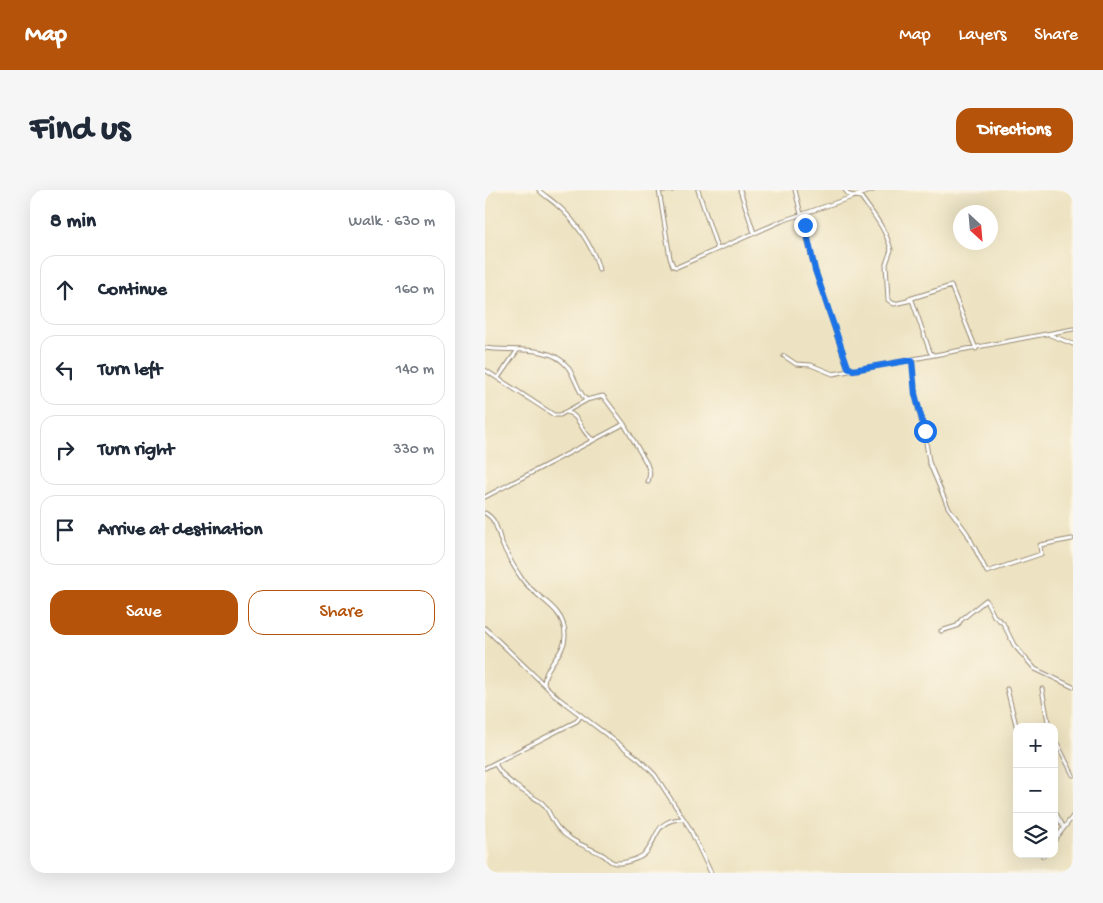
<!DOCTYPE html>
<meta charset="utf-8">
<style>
body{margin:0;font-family:"Gochi Hand",sans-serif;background:#f6f6f7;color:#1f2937}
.controls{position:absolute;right:15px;bottom:15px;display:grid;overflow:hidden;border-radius:10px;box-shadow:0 5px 20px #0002}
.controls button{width:45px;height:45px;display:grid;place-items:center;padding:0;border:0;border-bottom:1px solid #e0e1e3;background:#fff;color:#1f2937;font:25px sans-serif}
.compass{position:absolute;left:468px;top:15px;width:45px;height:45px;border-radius:50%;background:#fff;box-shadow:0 5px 20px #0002;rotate:154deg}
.stop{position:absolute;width:15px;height:15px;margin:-11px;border:4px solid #1a73e8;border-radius:50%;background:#fff}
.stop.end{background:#1a73e8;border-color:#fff;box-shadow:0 1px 5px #0008}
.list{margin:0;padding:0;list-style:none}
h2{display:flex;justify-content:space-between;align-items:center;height:65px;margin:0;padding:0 20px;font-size:21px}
h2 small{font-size:16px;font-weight:400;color:#747a83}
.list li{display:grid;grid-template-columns:32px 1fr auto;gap:15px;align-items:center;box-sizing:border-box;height:70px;margin:0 10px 10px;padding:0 10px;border:1px solid #e0e1e3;border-radius:15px}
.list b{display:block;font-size:19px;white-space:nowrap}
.list em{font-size:16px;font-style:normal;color:#747a83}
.actions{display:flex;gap:10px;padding:15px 20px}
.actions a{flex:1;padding:11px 0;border:1px solid #b45309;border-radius:15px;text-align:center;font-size:18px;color:#b45309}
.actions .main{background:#b45309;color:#fff}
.icon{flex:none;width:28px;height:28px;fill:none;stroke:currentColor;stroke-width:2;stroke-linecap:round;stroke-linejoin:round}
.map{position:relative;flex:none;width:588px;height:683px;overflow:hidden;border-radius:15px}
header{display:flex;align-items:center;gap:30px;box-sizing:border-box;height:70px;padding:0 25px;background:#b45309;color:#fff}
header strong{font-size:24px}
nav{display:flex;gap:28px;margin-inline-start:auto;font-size:18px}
.intro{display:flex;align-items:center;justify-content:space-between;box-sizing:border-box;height:120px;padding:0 30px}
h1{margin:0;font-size:35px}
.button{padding:12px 22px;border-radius:15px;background:#b45309;color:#fff;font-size:18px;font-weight:700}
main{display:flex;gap:30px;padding:0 30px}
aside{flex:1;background:#fff;border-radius:15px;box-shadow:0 5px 20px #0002}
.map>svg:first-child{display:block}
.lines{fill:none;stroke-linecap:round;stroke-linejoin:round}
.minor-casing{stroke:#948670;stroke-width:5}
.minor{stroke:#fff;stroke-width:3}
.route{stroke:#1a73e8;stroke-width:6}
</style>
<header>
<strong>Map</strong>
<nav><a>Map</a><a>Layers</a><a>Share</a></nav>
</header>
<div class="intro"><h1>Find us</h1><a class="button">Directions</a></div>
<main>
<aside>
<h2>8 min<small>Walk · 630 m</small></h2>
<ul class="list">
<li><svg class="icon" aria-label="ahead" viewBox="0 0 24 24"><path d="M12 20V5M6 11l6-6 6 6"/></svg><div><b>Continue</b></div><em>160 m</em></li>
<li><svg class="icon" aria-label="left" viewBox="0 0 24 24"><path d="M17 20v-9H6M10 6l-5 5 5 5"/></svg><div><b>Turn left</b></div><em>140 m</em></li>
<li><svg class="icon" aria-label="right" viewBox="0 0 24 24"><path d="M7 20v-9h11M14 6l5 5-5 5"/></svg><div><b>Turn right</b></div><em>330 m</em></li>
<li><svg class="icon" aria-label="arrive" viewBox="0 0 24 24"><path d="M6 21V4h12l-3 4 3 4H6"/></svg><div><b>Arrive at destination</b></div></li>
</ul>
<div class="actions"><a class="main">Save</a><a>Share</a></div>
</aside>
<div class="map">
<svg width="588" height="683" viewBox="0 0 588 683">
<rect width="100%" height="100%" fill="#fcf5e5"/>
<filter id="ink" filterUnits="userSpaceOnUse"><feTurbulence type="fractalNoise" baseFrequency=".02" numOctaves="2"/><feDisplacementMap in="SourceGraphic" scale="10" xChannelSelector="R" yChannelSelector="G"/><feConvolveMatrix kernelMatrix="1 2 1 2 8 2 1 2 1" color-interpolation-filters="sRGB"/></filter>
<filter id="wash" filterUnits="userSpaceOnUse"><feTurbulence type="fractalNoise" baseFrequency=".0096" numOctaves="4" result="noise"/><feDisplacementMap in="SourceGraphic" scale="20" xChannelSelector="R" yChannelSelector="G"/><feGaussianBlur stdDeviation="1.12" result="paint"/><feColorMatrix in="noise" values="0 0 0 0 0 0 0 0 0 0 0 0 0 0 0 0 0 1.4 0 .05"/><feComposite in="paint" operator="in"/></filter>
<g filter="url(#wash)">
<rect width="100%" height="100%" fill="#ede3c2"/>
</g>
<g filter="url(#ink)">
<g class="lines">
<defs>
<path id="minor" d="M54,0C59,6 66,9 72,15C90,30 109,58 114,80
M174,0L185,68L188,76L192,77L297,31L388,0
M174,0H187
M213,0L232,58
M255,0L269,43
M310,0L330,80L362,176L368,180
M360,0L364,5L376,7C388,24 401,39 406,60L401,74L403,110L409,114L427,110L445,162L448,165
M424,109L466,96L491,159
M565,145L588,154
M0,158C24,162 65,154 82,176C90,186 92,200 101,210L118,206L139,234L162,274L165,283L163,292
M299,166L311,174L326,175L348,184L588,139
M427,170L430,204L440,245L444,272L463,317L482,343L502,382L556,364L555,355L587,349
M0,180L69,225H75L102,210
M13,188L32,161
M82,222C96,226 96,244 109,250L139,234
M0,307L109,250
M0,323C13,330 12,343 18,356C23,366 30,379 37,389C51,409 80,417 80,445C81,464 59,475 59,494
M0,438L73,508L154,569L170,585L204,637L226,683
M456,441L472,436L476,430L501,410L509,426L518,433L529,455L550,479L588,497
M522,499L532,539
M557,499L564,537
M569,547L588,585
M10,573C18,591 40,602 56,612C64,618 66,630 73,638C86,653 102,656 118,665C122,667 124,671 127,672C133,675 147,671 153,668C174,660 164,628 199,629
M0,578L92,531L96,525
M569,620L579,638
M569,651L588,626
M558,666L560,664"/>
</defs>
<use href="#minor" class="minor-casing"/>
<use href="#minor" class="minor"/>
</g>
</g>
<g class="lines" filter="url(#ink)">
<path class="route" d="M320,35L330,80L363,177L368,180L427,170L430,204L440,241"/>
</g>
</svg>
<div class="controls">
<button>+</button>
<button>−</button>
<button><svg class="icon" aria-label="layers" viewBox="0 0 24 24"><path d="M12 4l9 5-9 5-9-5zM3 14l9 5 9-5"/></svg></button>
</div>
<svg class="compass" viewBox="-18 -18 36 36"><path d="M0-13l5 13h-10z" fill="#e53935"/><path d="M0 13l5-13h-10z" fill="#747a83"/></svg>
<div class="stop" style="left:440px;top:241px"></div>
<div class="stop end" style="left:320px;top:35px"></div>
</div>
</main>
